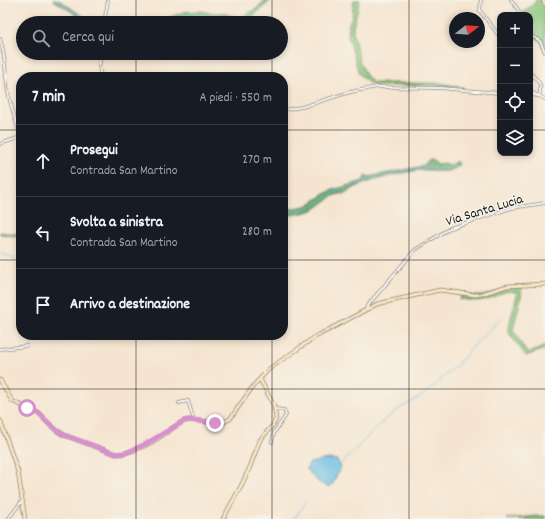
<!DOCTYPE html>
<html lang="it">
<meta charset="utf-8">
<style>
body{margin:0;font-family:Dekko,sans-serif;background:#242831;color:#f1f3f6}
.controls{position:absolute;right:12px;top:12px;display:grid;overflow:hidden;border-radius:8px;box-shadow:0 2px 6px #0003}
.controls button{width:36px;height:36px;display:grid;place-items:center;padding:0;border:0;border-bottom:1px solid #363941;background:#171b24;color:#f1f3f6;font:20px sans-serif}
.compass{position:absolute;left:449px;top:12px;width:36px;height:36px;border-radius:50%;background:#171b24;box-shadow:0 2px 6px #0003;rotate:73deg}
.stop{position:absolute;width:12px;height:12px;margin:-9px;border:3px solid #d690ce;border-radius:50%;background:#fff}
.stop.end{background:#d690ce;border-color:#fff;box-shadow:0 1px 4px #0008}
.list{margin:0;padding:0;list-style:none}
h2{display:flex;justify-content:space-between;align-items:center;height:52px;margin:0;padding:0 16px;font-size:17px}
h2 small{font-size:13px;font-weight:400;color:#9ea1a6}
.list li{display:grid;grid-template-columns:26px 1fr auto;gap:12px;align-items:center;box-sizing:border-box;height:72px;padding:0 16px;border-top:1px solid #363941}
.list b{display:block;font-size:15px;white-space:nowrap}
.list p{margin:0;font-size:13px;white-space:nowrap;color:#9ea1a6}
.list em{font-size:13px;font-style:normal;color:#9ea1a6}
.icon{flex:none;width:22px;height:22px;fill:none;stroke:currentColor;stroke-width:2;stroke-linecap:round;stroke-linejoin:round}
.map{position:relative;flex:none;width:545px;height:519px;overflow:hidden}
.search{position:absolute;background:#171b24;box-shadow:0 2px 6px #0003;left:16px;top:16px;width:272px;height:44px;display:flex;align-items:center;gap:10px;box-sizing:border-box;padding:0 14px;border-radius:22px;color:#9ea1a6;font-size:15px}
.panel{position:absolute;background:#171b24;box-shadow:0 2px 6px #0003;left:16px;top:72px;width:272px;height:268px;border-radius:16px}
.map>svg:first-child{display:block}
.green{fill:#88c57c;stroke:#52704c}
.forest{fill:#6eaa6c;stroke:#456344}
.water{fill:#67bee4;stroke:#426d80}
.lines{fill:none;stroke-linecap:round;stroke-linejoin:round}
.stream{stroke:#67bee4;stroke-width:1}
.street-casing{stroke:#888076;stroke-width:3.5}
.secondary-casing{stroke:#888076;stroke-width:4.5}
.street{stroke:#fff;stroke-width:2}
.secondary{stroke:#fbe7c3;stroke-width:3}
.route{stroke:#d690ce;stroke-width:5}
.grid{fill:none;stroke:#1c1c1c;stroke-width:1;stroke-opacity:0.55}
.labels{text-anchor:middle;stroke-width:3;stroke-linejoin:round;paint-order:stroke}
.street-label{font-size:14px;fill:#1c1c1c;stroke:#f7f3e8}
</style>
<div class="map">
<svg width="545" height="519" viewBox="0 0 545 519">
<rect width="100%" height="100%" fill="#f7f3e8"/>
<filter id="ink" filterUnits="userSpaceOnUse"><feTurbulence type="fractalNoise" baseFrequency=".025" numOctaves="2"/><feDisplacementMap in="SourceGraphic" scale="8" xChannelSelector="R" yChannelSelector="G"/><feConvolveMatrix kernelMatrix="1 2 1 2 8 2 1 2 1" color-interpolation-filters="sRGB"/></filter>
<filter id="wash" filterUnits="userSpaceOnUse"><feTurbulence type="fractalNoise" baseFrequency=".012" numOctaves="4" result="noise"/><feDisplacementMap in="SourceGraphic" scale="16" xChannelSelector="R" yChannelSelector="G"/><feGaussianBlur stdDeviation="0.9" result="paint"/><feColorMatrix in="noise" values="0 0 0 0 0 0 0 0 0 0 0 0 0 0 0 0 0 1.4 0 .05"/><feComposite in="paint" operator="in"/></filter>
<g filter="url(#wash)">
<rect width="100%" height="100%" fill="#f5e5d0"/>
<path class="green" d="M265,0H271L252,17L227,23L190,19L174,23H144L162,20L184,12L199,11L211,13H224L231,16L242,17L256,9Z
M354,0H360L353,27V34L360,63L366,75L373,83H441L464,88L431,85L376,86C369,84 364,79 359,74L348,36L349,23L352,17Z
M536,0H542L545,7V51L540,40L530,34V15H526L524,11L534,4Z
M516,287H522L521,297L513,330L527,353L532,352L545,346V349L526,356L509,333C509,319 515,307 517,294L516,292C502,289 496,298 484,300C477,302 469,300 461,299L459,300L461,295C468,295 474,297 481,296C493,294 503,288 516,287Z
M537,516H545V519H507Z"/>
<path class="forest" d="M53,0H59L93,23H89Z
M429,160H433L438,164L444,163L451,165L458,161L460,165C446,176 437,169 422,170C407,171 354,183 346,194C332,192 326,203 315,209C307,213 292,215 283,216V210L306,206L330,191L363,181L366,175L368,177L424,166L426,162Z
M0,232L21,234V237L0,234Z"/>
<path class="water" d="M327,459L337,460L341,467L332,485L328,487L318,482L306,469L310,463Z"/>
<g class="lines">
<path class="stream" d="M56,0L91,23
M159,23C170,21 178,15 189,15C225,14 238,31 268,0
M283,213L292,212L312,206L335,192L370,179L420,168L437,169L458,166
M0,253L21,262
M340,465L381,423L399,409L425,394L456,366L479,340L503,317
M294,519L305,503"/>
</g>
</g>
<g filter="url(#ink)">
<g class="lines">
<defs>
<path id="street" d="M481,0L480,11L500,37
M511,0L522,15
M104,23L108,0
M530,35L540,41L545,52
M0,39C6,56 5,75 8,92C11,107 16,122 21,137L0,144
M530,73C538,81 543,83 539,96L530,92
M101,77L99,66L102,53
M530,95L539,96L545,99
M283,110L302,107L350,92L377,87L440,88L500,93
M366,309L367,306L415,250L450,228L511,208L545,203
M0,349L27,346
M179,403L188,401L194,420
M272,442L274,433L286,415L284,410L274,409
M8,519L22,501"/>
<path id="secondary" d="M543,0L545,4
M0,380L12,401L38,413L57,431L64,435L116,454C133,453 152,443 166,433C172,429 177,424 184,421L189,420L222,423L230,419L254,385L269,369L315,337L377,304L440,290L475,295L482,294L507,286L545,284
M0,420L18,472L25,519
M223,519L241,486L250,467L260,440L273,425L276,419L274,406L260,379"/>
</defs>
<use href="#street" class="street-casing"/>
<use href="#secondary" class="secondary-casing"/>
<use href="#street" class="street"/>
<use href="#secondary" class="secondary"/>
</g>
</g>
<g class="lines" filter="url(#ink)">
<path class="route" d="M27,408L38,413L51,426L64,435L116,454L126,453L146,444L184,421L190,420L215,423"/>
</g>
<path class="grid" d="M136,0V23M272,0V23M409,0V519M136,53V77M272,53V77M0,130H21M283,130H500M530,130H545M0,260H21M283,260H545M136,335V519M272,335V519M0,389H545"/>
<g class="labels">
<g class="street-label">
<text transform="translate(484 209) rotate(-17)" y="5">Via Santa Lucia</text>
</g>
</g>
</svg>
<div class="controls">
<button>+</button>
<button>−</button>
<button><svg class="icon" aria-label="locate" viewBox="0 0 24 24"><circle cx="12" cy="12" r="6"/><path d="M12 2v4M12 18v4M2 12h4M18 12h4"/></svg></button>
<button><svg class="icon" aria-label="layers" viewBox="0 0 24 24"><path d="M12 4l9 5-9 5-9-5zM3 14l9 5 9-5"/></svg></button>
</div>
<svg class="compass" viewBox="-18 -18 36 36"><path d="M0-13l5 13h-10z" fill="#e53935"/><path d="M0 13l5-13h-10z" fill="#9ea1a6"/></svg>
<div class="stop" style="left:27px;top:408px"></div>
<div class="stop end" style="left:215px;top:423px"></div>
<div class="search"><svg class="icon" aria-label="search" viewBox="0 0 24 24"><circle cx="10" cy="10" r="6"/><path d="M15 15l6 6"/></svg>Cerca qui</div>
<section class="panel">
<h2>7 min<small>A piedi · 550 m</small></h2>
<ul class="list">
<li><svg class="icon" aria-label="ahead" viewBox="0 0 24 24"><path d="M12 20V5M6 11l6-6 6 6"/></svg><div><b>Prosegui</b><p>Contrada San Martino</p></div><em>270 m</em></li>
<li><svg class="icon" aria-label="left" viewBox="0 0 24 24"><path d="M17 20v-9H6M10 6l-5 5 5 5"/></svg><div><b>Svolta a sinistra</b><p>Contrada San Martino</p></div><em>280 m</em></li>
<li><svg class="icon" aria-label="arrive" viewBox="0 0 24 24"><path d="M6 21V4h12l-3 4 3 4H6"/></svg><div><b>Arrivo a destinazione</b></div></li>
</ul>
</section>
</div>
